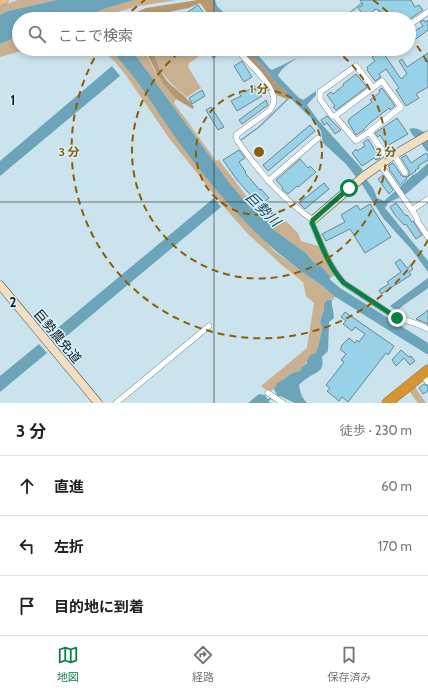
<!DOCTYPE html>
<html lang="ja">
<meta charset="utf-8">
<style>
body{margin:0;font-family:Cabin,"Noto Sans JP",sans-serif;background:#f6f6f6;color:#202124}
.stop{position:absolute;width:12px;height:12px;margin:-9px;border:3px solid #0b8043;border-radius:50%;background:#fff}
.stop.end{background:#0b8043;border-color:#fff;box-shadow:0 1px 4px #0008}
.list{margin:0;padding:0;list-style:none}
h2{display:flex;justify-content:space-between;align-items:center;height:52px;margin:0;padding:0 16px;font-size:17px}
h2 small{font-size:13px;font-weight:400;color:#757577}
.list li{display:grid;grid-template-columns:26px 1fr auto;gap:12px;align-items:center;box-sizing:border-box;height:60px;padding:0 16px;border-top:1px solid #e0e0e0}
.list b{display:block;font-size:15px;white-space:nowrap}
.list em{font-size:13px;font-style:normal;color:#757577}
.icon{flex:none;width:22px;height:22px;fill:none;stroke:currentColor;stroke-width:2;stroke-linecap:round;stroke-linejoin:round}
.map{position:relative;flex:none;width:428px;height:403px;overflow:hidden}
.search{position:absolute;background:#fff;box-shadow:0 2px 6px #0003;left:12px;right:12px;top:12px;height:44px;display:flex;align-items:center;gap:10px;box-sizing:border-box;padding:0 14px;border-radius:22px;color:#757577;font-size:15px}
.sheet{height:232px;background:#fff}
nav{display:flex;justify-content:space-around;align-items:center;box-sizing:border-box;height:56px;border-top:1px solid #e0e0e0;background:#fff;font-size:11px;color:#757577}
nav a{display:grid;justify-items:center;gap:2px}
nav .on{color:#0b8043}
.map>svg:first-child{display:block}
.green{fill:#c9b091}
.forest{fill:#b7976f}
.water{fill:#6ca5ba}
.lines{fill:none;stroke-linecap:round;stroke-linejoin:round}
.stream{stroke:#6ca5ba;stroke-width:1.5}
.river{stroke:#6ca5ba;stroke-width:10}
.building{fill:#98d2e8;stroke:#6f858d}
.street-casing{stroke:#465a62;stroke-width:6}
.secondary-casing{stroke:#465a62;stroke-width:9}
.primary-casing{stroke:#916b2c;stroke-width:9}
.highway-casing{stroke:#916b2c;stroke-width:11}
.street{stroke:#fff;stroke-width:5.5}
.secondary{stroke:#f2dfc2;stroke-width:8}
.primary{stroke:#e6bf85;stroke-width:8}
.highway{stroke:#d59533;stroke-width:10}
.route{stroke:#0b8043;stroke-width:5}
.grid{fill:none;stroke:#131c1f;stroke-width:1;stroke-opacity:0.55}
.ring{fill:none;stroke:#8d5d06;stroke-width:2;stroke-dasharray:7 5}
.labels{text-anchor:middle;stroke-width:3;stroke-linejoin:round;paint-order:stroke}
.street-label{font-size:13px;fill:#131c1f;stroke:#d8f0f9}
.water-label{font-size:14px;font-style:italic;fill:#134455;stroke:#d8f0f9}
.grid-label{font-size:13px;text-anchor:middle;font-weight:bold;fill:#131c1f;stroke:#d8f0f9;stroke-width:3;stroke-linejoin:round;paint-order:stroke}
.centre{fill:#8d5d06;stroke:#d8f0f9;stroke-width:2}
.ring-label{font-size:12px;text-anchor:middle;font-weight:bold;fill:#8d5d06;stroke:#d8f0f9;stroke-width:3;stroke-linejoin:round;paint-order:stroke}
</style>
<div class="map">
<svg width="428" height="403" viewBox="0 0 428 403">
<rect width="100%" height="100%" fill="#cbe3ec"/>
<path class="green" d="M18,0H57L8,11L0,15V6Z
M134,0H176L134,7L111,14L110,19H89L90,11Z
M171,10L177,19H152L157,14Z
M19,36V49H29L0,57V44Z
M100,49H109L125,65L146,94L274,251L335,296L333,300H327C326,307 323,311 321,318C320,322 322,326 322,330C322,334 318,349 317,352C312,359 303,363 300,371C286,372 280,386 269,392L261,386L307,348L314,303L306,296L303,282L283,266L248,234L224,207L169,138L125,74L115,62Z
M131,49H137L143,57L146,55L163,84L176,99L174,103L216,161L219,160L254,206L275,220L287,222L298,233L301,241L321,247L335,275L331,277L322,267L313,262L307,254L274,230L266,221L249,206L228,181Z
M153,49H196L198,52V57L189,63L188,67L201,88L187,97C172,85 155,70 153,49Z
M415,387L426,403H418L409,391Z"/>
<path class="forest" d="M198,0H212L218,17L220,19H212L200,3L189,8L157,14L152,19H136L139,11L146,8Z
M144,49H153C154,59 162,76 169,83C178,91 187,97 194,107L193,109L176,99L163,84Z
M240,49H246L267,71L279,87L284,89L289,97L287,99L277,95L262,72Z"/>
<path class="water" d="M57,0H134L106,8L92,14L91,17L92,19H19V36L0,44V15L8,11Z
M212,0H215L217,6L230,19H220L218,17Z
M109,49H131L228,181L249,206L266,221L274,230L307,254L313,262L322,267L331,277L324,287C266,249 225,204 184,149C159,116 139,78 109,49Z
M246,49H253L270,69L272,70L301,56L308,49H310C300,58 283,64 278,76L298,97L303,100L316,91V95L307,105L318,120L363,170L356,177L346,164L323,143L321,131L311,118L289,97L284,89L279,87L267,71Z
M112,66L120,76L0,176V161Z
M413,128L418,129L428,134V152C424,149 423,145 420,142C415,138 412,135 409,129Z
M428,163V175L406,194L388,203L385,208L428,261V272L412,250L383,218L361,183L366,179L373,188L377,198L384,201L413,175L417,173Z
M214,198L221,207L57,344L48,336Z
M428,278V288C418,296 406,302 397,311L390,306Z
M327,300H332C331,305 334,312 334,318L329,322L328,351L322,357C324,371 320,370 309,377C305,379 302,382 299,385C300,392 302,398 307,403H295L280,396L278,397L274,389L277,383C286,380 288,372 300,371L302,367L307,363C308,356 310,355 316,353C318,348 322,333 322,328C321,325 320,322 321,319C322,312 325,313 324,304Z
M39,344L47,353L0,392V376Z
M259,394L265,395L270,403H248Z"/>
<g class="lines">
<path class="stream" d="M342,19L362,3
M241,140L259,127L291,96
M268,400L272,398"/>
<path class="river" d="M317,275L337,292L428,349"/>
</g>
<path class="building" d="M360,0H411L415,7L419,5L423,10L410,19H393L391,16L384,19L380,11L375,9L372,13L375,19H366L358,8L363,5Z
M198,5L208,19H188L185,14Z
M424,20L425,22L428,20V30L409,44V33L413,31V32L423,26L420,22Z
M208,49H227L213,58Z
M382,51L401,79L407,74L399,61L402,59L407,67L428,53V87L416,94L419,98L406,106L396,90L399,88L386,69L379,74L381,77L375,81L367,70L368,69L367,67L375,61L372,57Z
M242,61L252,77L244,82L234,66Z
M356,74L367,87L336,110L333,107L335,106L327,95L331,92L333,94L344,85L343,84Z
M255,86L262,96L237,111L231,101L241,96L239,93L244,90L245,92Z
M382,88L395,106L390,110L389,108L370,123L363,130H364L356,135L348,122L349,120V119L372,102L370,100L378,94L380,92L379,90Z
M202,90L205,96L192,104L189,98Z
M266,100L268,105L242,124L239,120Z
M211,107L224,127L218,130L206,110Z
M327,116L341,130L335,134L327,123L324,125L321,120Z
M397,118L408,134L387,146L380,135L378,137L375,133Z
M310,125L315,131L268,171L263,165Z
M368,139L380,158L376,160L374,158L362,166L352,153L356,149L357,151L365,146L363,143Z
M239,150L245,158L239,162L246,172L245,173L260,190L261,189L269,198L261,205L257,200L256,201L237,180L223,160Z
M426,153L428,155V160L418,166L419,168L415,170L416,171L406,178L407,179L400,185L389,169L390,168L388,166L393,163L402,176L407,177L409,175V171L401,158L406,155L411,163Z
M300,159L308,168L310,166L316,172L298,187L297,186L288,194L282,189L283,188L276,180Z
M383,175L393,190L389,194L378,179Z
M324,183L329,189L305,209L299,203Z
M396,203L406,216L407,215L412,222L413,221L422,235L416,239L406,224L404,225L395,215L390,207Z
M370,204L391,237L365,253L350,229L326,241L322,234L345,222L341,215L357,205L360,210Z
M400,259L407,268L411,265L413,269L409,272L411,275L381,294L379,290L389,284L387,282L401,272L395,263Z
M428,310V324L416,319L423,314Z
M345,312L394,346L388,355L386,353L348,402L342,397L339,401L327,391L330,388L326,385L344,362L341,360L346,354L340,349L342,347L341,346L349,338L355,343L357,340L359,342L365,334L355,327L352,331L343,324L346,321L341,317Z
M401,350L409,357L411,356L415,361L410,365L404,358L396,366L392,360Z
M424,384L428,386V391L423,394L419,388Z"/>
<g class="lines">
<defs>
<path id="street" d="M376,13L380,19
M409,25L428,12
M236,49C246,60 274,85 274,100C274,104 272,107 269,111L236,135L237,140C259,172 281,198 313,220L312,223C321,243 329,267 344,283L389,313C401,320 415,322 428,329
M373,88L356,66L320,92V99L332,116H335L356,141L369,132L389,159
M335,116L382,81L401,107L369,132
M394,155L405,173
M380,164L412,210L417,218L418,222L428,237
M268,181L318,138
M412,210L428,199
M421,374L428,382
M268,393L283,403
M116,403L209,326"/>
<path id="secondary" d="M313,220L364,176L394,155L428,135
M0,285L98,403"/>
<path id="primary" d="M0,1L4,0"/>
<path id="highway" d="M387,403L428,370"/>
</defs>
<use href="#street" class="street-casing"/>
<use href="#secondary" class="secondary-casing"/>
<use href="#primary" class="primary-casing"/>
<use href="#highway" class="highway-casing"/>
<use href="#street" class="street"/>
<use href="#secondary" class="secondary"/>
<use href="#primary" class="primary"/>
<use href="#highway" class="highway"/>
</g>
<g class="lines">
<path class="route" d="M349,188L313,220L312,223C321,243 328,266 344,283L397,318"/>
</g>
<path class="grid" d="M214,0V19M214,49V403M0,202H428"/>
<g class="ring">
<circle cx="259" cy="152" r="63"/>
<path d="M334 49A127 127 0 1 1 184 49"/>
<path d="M428 240A190 190 0 1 1 99 50M123 19A190 190 0 0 1 145 0M373 0A190 190 0 0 1 395 19M410 36A190 190 0 0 1 428 64"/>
</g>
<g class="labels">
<g class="street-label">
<text transform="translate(58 336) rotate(50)" y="5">巨勢農免道</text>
</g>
<g class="water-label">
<text transform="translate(263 209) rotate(45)" y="5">巨勢川</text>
</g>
</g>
<g class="grid-label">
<text x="13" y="105">1</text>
<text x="13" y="307">2</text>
</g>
<circle cx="259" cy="152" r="6" class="centre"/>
<g class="ring-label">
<text x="259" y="93">1 分</text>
<text x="386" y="156">2 分</text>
<text x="69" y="156">3 分</text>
</g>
</svg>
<div class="stop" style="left:349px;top:188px"></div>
<div class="stop end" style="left:397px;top:318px"></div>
<div class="search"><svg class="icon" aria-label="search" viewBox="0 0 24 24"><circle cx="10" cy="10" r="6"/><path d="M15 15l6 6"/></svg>ここで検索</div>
</div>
<section class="sheet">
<h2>3 分<small>徒歩 · 230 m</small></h2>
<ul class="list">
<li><svg class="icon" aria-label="ahead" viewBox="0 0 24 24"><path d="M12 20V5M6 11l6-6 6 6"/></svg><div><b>直進</b></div><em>60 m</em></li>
<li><svg class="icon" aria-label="left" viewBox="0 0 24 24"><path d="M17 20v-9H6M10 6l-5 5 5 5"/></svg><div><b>左折</b></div><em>170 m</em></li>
<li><svg class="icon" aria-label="arrive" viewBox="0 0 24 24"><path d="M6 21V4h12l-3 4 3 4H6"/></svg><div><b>目的地に到着</b></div></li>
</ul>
</section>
<nav>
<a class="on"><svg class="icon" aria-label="map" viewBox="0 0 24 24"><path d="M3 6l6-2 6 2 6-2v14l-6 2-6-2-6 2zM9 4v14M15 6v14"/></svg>地図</a>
<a><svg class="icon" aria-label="directions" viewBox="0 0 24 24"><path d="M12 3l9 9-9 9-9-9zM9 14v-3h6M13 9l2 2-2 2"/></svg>経路</a>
<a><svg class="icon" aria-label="saved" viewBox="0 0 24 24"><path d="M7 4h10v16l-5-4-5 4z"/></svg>保存済み</a>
</nav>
